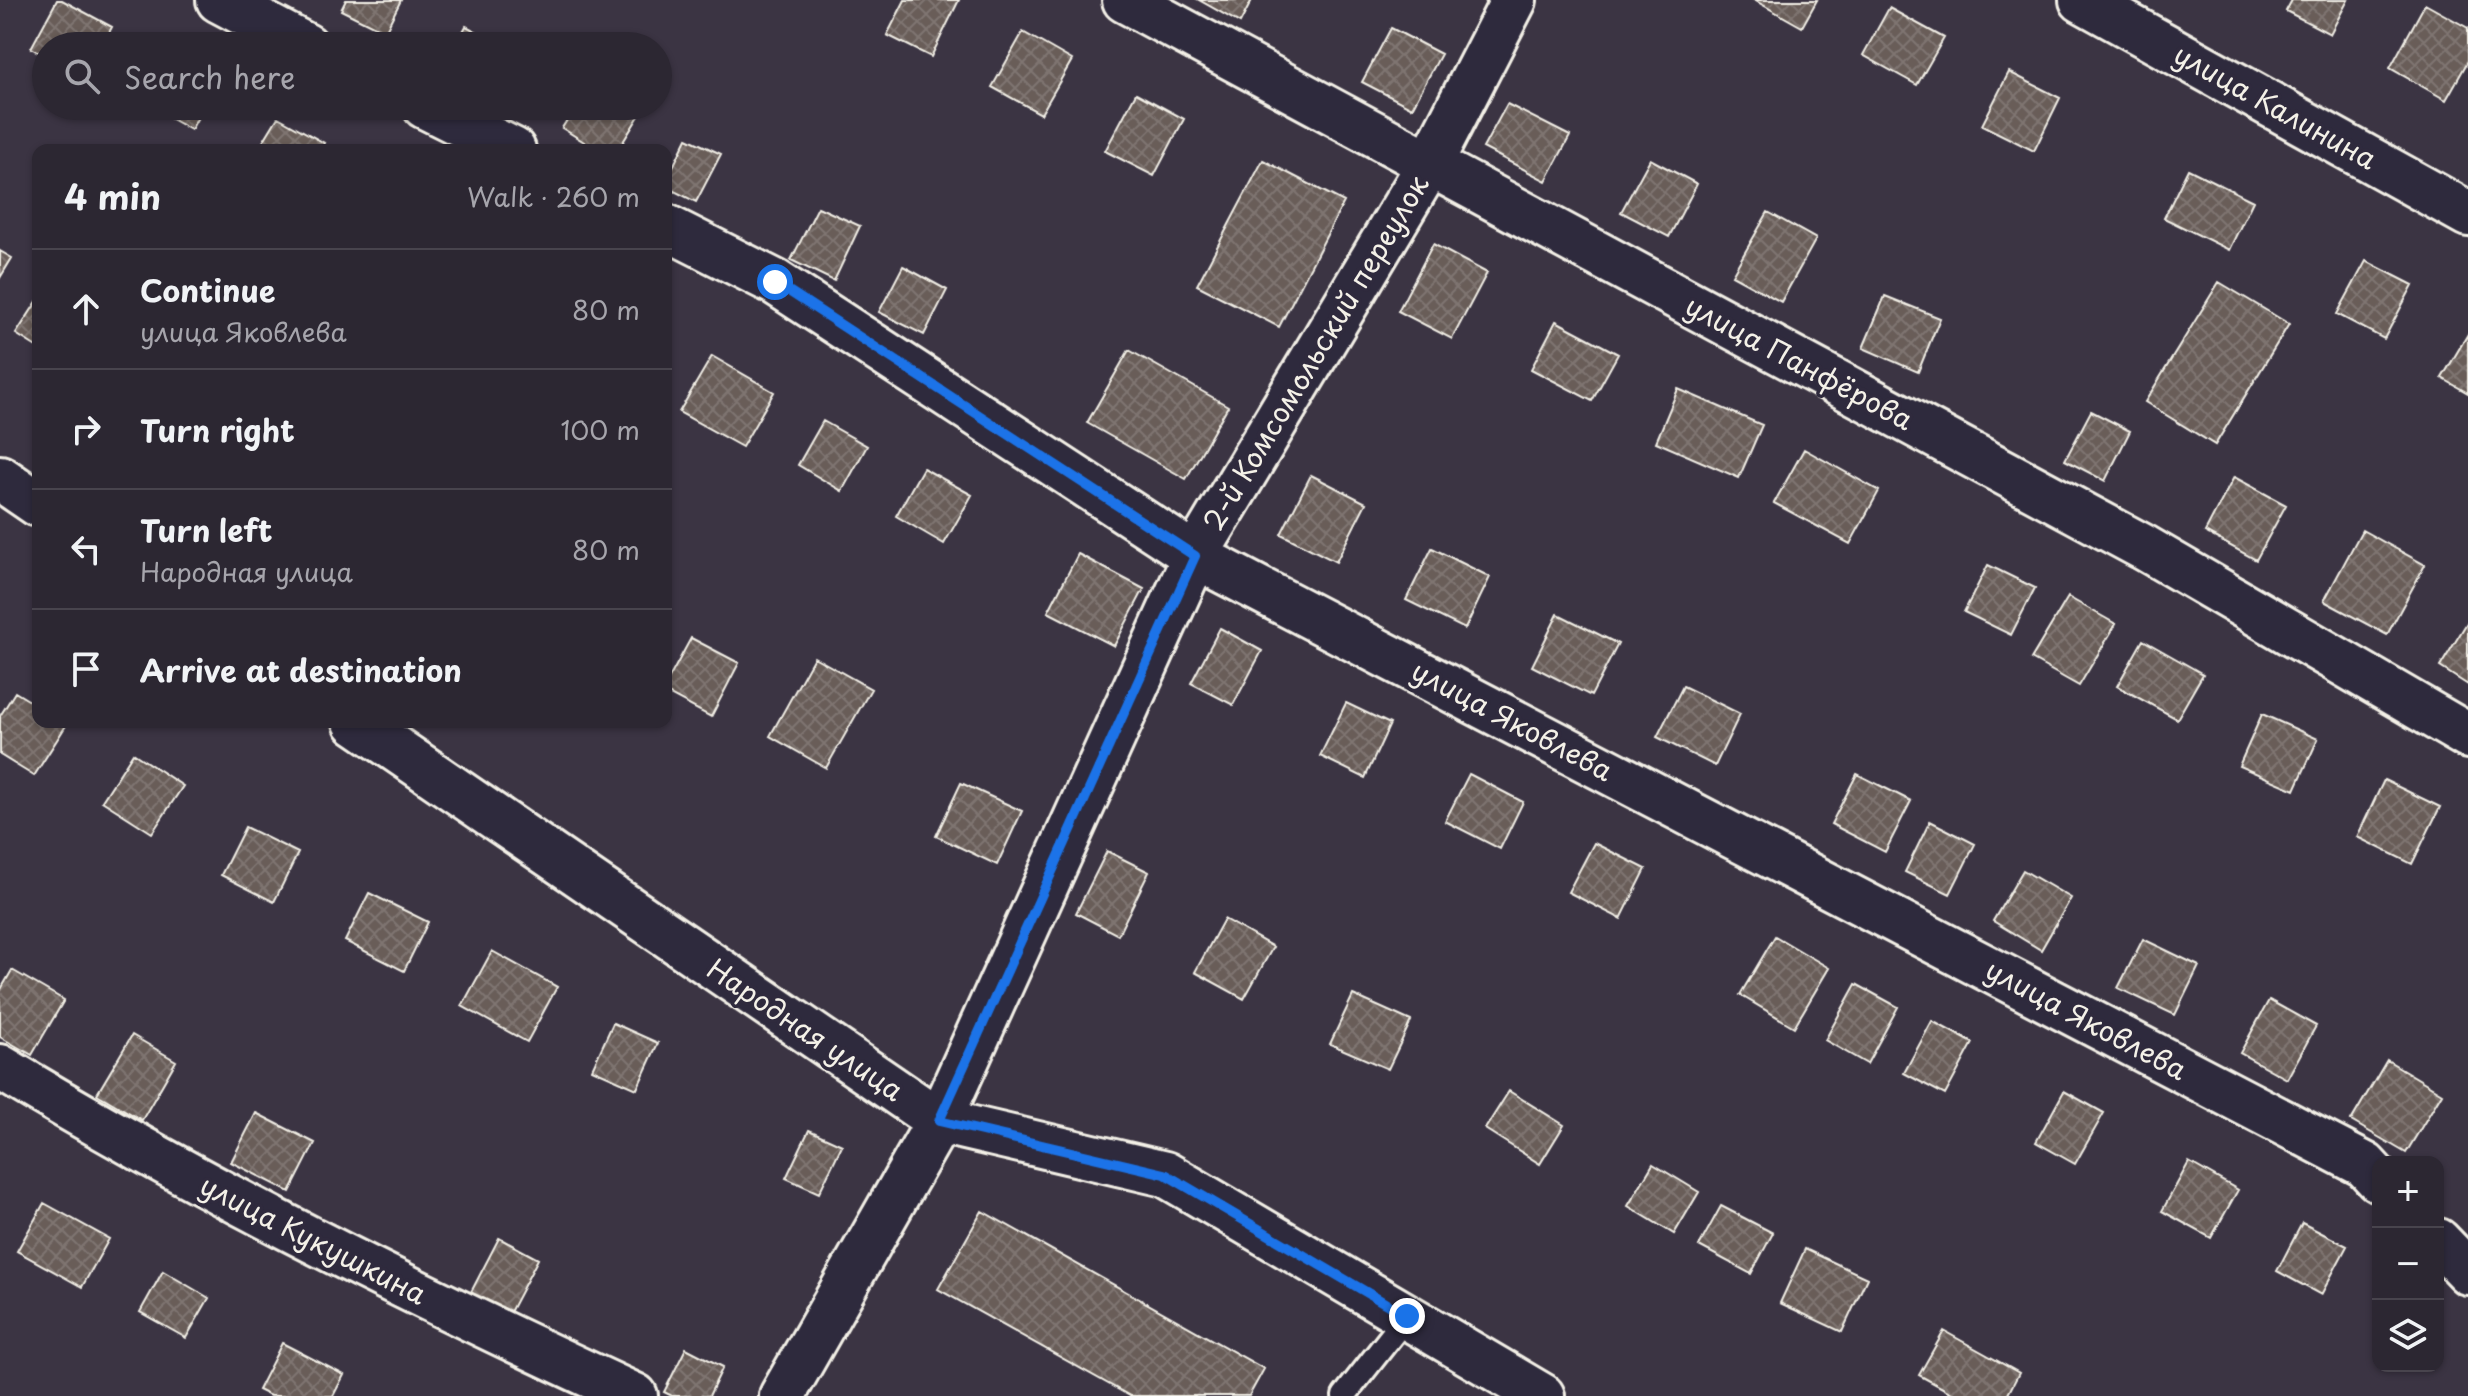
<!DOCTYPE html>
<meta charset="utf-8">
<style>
body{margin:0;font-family:"Playpen Sans",sans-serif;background:#342f3a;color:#f1f3f6}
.controls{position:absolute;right:24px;bottom:24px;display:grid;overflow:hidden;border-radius:16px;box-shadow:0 2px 6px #0004}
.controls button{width:72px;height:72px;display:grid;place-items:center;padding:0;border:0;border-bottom:2px solid #48444d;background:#2c2732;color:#f1f3f6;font:40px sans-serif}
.stop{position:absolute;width:24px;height:24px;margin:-18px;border:6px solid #1a73e8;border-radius:50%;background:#fff}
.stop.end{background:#1a73e8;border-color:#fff;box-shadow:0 2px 8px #0008}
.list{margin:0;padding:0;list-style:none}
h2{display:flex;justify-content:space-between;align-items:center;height:104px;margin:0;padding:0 32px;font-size:34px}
h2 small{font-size:26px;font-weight:400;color:#a6a5ac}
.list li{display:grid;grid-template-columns:52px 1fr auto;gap:24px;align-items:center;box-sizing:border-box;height:120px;padding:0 32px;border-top:2px solid #48444d}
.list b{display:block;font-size:30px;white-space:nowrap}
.list p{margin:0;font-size:26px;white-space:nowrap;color:#a6a5ac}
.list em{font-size:26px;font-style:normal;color:#a6a5ac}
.icon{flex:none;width:44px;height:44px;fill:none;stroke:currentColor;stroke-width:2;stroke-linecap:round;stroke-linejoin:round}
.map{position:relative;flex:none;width:2468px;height:1396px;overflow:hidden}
.search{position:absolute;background:#2c2732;box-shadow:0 2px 6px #0004;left:32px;top:32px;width:640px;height:88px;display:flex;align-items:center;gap:20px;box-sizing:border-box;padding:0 28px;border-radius:44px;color:#a6a5ac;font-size:30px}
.panel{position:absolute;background:#2c2732;box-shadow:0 2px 6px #0004;left:32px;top:144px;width:640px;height:584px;border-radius:16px}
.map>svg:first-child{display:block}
.building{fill:url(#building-cross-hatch);stroke:#f4f1e8;stroke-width:2}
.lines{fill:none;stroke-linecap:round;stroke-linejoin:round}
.service-casing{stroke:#f4f1e8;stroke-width:28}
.minor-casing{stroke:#f4f1e8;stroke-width:50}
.service{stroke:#2f2a3d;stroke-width:22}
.minor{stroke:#2f2a3d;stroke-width:44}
.route{stroke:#1a73e8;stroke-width:10}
.labels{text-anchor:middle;stroke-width:7;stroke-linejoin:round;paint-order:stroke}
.street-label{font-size:28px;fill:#f4f1e8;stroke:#2f2a3d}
</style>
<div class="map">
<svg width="2468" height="1396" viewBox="0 0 2468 1396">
<defs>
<pattern id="building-cross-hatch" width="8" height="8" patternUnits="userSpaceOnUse" patternTransform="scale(2)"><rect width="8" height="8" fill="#695d59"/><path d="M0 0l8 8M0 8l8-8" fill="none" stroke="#7f7571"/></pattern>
</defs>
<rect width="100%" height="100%" fill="#3b3443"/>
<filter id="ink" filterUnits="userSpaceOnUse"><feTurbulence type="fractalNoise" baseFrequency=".0125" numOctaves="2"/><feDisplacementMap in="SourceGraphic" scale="16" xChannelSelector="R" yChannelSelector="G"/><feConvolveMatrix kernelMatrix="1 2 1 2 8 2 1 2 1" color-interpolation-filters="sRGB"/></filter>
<g filter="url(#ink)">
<path class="building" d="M57,0H62L112,27L102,46H46V56L31,48Z
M346,0H401L385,32L341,10Z
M905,0H959L931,57L887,35Z
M1199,0H1252L1240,23Z
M1754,0H1817L1802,27Z
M2292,0H2348L2330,34L2286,11Z
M2425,4L2468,28V61L2446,100L2390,68Z
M1889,8L1944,38L1917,85L1863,55Z
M466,26L504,46H455Z
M1391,28L1441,54L1412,108L1362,82Z
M1023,32L1072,60L1041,114L992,87Z
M2009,72L2060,98L2034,151L1982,125Z
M1136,93L1184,119L1154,176L1105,151Z
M1507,104L1570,136L1546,181L1483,148Z
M148,106H204L191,130Z
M576,106H634L642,111L618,150H597L562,128Z
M278,117L324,143L320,150H258Z
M687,138L721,154L696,202L666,187V181Z
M1650,159L1697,184L1669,237L1621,212Z
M1263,160L1344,202L1279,327L1197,285Z
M2188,169L2253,201L2229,250L2164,218Z
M818,207L860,226L834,281L791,260Z
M1768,212L1816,239L1781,302L1732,275Z
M1433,244L1487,273L1452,339L1398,311Z
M0,251L12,258L0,278Z
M2366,261L2413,285L2384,339L2337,314Z
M903,266L947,290L924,335L879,312Z
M2219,282L2289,324L2215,445L2145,402Z
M1885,296L1940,318L1918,372L1863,348Z
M38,300V348L16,334Z
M1556,321L1618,354L1592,401L1531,369Z
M2468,334V393L2442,378Z
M1129,350L1228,406L1186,479L1087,423Z
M712,356L774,392L742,447L679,412Z
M1678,389L1762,425L1739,478L1656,442Z
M2091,411L2130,431L2105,481L2065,460Z
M823,421L867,446L842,491L798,465Z
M1804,449L1879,491L1850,544L1774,503Z
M923,468L972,495L944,544L896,516Z
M1311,475L1366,503L1336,562L1281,534Z
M2234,477L2286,505L2256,560L2205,532Z
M2362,530L2425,565L2387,635L2324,601Z
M1432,548L1490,577L1465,629L1406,600Z
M1078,554L1144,589L1114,646L1048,612Z
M1988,565L2035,588L2011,635L1964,612Z
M2068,597L2116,624L2079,686L2031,659Z
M1558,614L1618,644L1591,696L1532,666Z
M2468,621V685L2440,667Z
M1220,628L1262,651L1233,705L1191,683Z
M691,638L739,663L711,717L666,693V684Z
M2143,640L2203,674L2177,719L2117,686Z
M814,657L871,689L826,768L770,736Z
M1683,686L1740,714L1715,766L1657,737Z
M15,692L38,706V722L67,724L34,776L0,755V716Z
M1346,703L1390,724L1365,778L1320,756Z
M2262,714L2318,739L2295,790L2239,766Z
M133,753L183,786L152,833L102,801Z
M1469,774L1523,802L1500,849L1445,821Z
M1857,774L1911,801L1885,852L1831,824Z
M2384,780L2440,807L2412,864L2357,837Z
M961,783L1022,811L997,865L936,836Z
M1930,821L1975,844L1950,894L1905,872Z
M245,827L298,853L274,902L221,875Z
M1594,843L1646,869L1621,919L1568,892Z
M1107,851L1149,872L1118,935L1076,913Z
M2023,870L2071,898L2041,950L1993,921Z
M369,893L428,922L404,971L345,941Z
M1224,919L1273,947L1244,999L1195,972Z
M1775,936L1829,968L1794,1027L1740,995Z
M2143,939L2199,966L2175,1015L2118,988Z
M492,951L557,987L527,1042L462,1006Z
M12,970L64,1000L32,1055L0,1037V991Z
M1856,984L1898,1007L1867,1064L1825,1040Z
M1353,995L1411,1021L1388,1069L1330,1044Z
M2269,1000L2316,1026L2287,1079L2240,1053Z
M1932,1021L1973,1043L1945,1095L1904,1073Z
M613,1023L658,1043L637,1089L592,1069Z
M132,1035L176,1061L142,1120L97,1094Z
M2387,1060L2442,1093L2406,1153L2351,1121Z
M1509,1091L1564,1125L1540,1164L1485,1129Z
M2064,1091L2104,1113L2075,1164L2036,1142Z
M256,1113L315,1143L290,1192L231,1162Z
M809,1130L842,1145L819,1193L786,1178Z
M2189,1162L2238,1190L2211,1238L2162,1211Z
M1653,1164L1699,1192L1674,1234L1628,1206Z
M44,1203L109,1239L82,1287L17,1251Z
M1721,1206L1773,1233L1751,1274L1699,1246Z
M982,1211L1264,1369L1249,1396H1130L938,1289Z
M2302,1223L2347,1246L2321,1295L2277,1271Z
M499,1238L538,1259L509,1314L470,1294Z
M1805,1249L1867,1278L1842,1332L1780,1303Z
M163,1271L209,1298L186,1338L140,1312Z
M1944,1331L2019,1373L2007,1396H1957L1919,1375Z
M282,1343L344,1375L333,1396H270L258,1390Z
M686,1348L723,1367L709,1396H672L664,1392Z"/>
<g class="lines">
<defs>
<path id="service" d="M1344,1396L1407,1316"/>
<path id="minor" d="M219,0L306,46
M1125,0L2145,548L2468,736
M2082,0L2468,214
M425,106L513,150
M666,227L775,282L1195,556L2365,1165L2378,1179
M0,478L38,504
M356,722L939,1121L1165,1174L1542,1396
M0,1067C205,1191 418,1296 635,1396
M2438,1241L2468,1272
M782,1396L939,1121L1195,556L1429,165L1514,0"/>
</defs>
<use href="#service" class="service-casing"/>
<use href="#minor" class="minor-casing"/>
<use href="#service" class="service"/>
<use href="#minor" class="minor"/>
</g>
</g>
<g class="lines" filter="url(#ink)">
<path class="route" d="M775,282L1195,556L939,1121L1165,1174L1407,1316"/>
</g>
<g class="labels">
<g class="street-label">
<text transform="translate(2275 107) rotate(29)" y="10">улица Калинина</text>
<text transform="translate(1316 353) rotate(-59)" y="10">2-й Комсомольский переулок</text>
<text transform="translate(1799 363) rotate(28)" y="10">улица Панфёрова</text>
<text transform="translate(1512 721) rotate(28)" y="10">улица Яковлева</text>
<text transform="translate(2086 1020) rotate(28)" y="10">улица Яковлева</text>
<text transform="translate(805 1030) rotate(34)" y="10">Народная улица</text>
<text transform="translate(313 1240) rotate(27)" y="10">улица Кукушкина</text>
</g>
</g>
</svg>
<div class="controls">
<button>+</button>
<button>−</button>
<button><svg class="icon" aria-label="layers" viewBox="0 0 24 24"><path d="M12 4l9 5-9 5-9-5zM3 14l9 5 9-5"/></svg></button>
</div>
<div class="stop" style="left:775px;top:282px"></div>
<div class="stop end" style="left:1407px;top:1316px"></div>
<div class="search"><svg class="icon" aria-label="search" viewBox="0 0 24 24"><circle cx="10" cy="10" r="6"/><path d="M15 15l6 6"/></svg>Search here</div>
<section class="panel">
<h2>4 min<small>Walk · 260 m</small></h2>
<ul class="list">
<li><svg class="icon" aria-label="ahead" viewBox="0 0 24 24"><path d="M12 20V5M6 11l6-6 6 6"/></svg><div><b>Continue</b><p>улица Яковлева</p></div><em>80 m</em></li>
<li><svg class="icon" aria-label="right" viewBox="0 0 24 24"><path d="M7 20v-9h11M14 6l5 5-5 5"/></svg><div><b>Turn right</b></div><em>100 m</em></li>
<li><svg class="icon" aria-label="left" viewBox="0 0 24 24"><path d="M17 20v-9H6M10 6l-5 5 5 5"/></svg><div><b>Turn left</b><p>Народная улица</p></div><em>80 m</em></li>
<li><svg class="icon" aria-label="arrive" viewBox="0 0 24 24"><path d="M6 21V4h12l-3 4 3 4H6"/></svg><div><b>Arrive at destination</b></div></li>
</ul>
</section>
</div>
